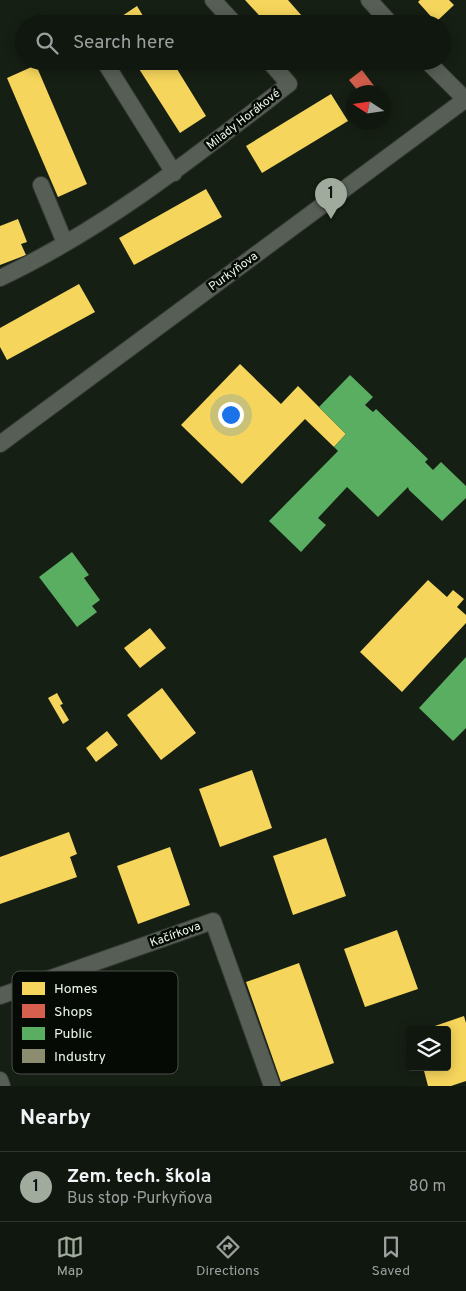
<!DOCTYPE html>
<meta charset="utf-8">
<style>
body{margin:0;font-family:Overpass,sans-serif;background:#192018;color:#f1f3f6}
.controls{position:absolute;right:15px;bottom:15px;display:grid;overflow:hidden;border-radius:5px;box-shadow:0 2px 12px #0003}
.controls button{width:45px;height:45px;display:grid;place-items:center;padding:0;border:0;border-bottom:1px solid #30362f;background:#10170f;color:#f1f3f6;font:25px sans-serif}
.compass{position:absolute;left:346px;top:85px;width:45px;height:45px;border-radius:50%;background:#10170f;box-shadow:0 2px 12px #0003;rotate:282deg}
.you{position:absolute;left:230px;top:414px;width:18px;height:18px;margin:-12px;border:4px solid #fff;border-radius:50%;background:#1a73e8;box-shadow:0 0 0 8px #1a73e833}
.badge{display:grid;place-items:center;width:32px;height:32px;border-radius:50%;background:#a0ab9e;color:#111;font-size:16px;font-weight:700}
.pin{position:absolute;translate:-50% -41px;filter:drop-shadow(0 1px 2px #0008)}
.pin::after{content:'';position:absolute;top:26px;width:18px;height:15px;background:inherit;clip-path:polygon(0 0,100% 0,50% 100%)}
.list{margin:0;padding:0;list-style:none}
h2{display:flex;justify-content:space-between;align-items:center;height:65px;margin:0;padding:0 20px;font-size:21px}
h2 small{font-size:16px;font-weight:400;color:#9c9f9e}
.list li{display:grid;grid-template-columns:32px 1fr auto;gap:15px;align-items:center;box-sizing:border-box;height:70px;padding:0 20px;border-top:1px solid #30362f}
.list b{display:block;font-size:19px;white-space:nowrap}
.list p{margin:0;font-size:16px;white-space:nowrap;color:#9c9f9e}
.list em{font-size:16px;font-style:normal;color:#9c9f9e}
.icon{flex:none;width:28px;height:28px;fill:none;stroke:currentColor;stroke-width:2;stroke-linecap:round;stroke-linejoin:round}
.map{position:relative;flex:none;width:466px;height:1086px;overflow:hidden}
.search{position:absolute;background:#10170f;box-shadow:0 2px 12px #0003;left:15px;right:15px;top:15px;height:55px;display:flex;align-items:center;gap:12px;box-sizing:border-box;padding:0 18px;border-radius:28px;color:#9c9f9e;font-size:19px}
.sheet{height:135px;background:#10170f}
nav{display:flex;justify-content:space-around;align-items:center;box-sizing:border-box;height:70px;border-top:1px solid #30362f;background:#10170f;font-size:14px;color:#9c9f9e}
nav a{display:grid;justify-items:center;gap:2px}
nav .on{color:#a0ab9e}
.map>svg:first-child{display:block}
.homes{fill:#f6d55c}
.shops{fill:#d6604d}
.public{fill:#5aae61}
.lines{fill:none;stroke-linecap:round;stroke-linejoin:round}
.street-casing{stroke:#343b33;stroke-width:18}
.street{stroke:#575e55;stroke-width:16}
.labels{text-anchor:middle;stroke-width:5;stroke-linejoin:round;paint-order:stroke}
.street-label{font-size:12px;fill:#eaf6e8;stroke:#050a04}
.key{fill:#050a04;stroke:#4a5148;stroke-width:1}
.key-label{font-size:14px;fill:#eaf6e8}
</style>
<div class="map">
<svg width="466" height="1086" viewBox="0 0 466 1086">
<rect width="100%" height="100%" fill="#161f14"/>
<path class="homes" d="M245,0H288L309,24H267Z
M420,0H449L454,5L436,22L418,2Z
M137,6L148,24H110Z
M134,61H172L206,116L180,133Z
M36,65L87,184L58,197L7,78Z
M331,94L348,121L262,173L246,146Z
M206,189L222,217L134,265L119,238Z
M18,219L27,242L21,244L26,255L0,265V226Z
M79,284L95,312L7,360L0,347V328Z
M240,364L281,404L298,386L346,434L334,447L305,419L242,484L181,425Z
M428,580L447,597L453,590L464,599L457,607L466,615V623L402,692L360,652Z
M150,628L166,648L140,668L124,648Z
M162,688L196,733L161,760L127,715Z
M57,693L63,704L60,705L69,720L63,724L48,698Z
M107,731L118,745L96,762L86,748Z
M252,770L272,828L220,847L199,789Z
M69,832L77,854L70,857L77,877L0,904V857Z
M326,838L346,896L293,915L273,856Z
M170,847L190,905L138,924L117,866Z
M397,930L418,989L365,1007L344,949Z
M299,963L334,1063L281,1082L246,982Z
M464,1016L466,1023V1081L451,1086H428L423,1067H447V1030L426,1029Z"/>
<path class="shops" d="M362,70L378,91L376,92H359L349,80Z"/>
<path class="public" d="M350,375L373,397L365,405L373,412L376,409L428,459L425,462L433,470L441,462L466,486V498L442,521L409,490L408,487L378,517L347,487L318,518L326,525L301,552L269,521L338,451L334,447L346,434L319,407Z
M72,552L89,575L84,578L100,600L92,606L97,612L77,627L39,577Z
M466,657V728L453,741L419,708Z"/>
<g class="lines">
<defs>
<path id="street" d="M213,0L235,24
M369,0L391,24
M104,61L174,173
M427,61L466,100
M41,185L65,243
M0,278C106,228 197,155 289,84L269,61
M0,444L466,99
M0,996L213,921L272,1086
M0,1080L2,1086"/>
</defs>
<use href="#street" class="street-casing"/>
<use href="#street" class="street"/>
</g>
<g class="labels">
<g class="street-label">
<text transform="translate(243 119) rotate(-38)" y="4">Milady Horákové</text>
<text transform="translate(233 271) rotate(-36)" y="4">Purkyňova</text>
<text transform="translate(175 934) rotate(-20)" y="4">Kačírkova</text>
</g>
</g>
<rect x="12" y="971" width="166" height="103" rx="8" class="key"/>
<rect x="22" y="982" width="23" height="13" fill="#f6d55c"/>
<rect x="22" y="1004" width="23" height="14" fill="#d6604d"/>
<rect x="22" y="1027" width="23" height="13" fill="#5aae61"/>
<rect x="22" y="1049" width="23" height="14" fill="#8c8c6e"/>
<g class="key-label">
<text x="54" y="993">Homes</text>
<text x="54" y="1016">Shops</text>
<text x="54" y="1038">Public</text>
<text x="54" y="1061">Industry</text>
</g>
</svg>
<div class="controls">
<button><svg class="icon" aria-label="layers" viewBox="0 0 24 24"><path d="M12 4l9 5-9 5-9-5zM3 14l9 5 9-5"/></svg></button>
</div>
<svg class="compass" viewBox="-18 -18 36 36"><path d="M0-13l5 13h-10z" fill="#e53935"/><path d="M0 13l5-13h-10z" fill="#9c9f9e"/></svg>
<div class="you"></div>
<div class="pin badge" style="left:331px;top:219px">1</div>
<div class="search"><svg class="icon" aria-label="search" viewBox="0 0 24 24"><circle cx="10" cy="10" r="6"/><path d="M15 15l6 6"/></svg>Search here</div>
</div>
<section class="sheet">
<h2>Nearby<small></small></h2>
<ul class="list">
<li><span class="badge">1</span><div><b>Zem. tech. škola</b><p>Bus stop · Purkyňova</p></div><em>80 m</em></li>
</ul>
</section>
<nav>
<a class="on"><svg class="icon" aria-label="map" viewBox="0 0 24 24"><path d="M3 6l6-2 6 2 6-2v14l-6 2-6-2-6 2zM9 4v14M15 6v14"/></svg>Map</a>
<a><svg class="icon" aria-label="directions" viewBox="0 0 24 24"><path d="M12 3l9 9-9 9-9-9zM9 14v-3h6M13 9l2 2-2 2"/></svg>Directions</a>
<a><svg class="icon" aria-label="saved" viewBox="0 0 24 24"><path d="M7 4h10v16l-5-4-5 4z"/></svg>Saved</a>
</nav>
